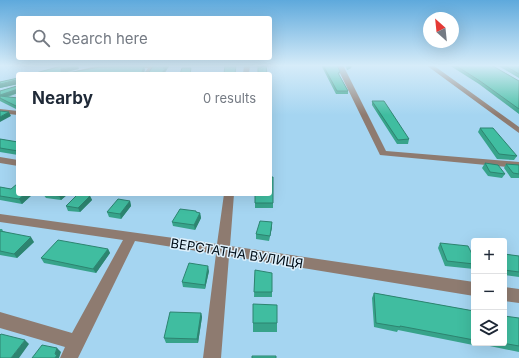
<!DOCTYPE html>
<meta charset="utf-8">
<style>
body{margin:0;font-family:Inter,sans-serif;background:#f2f2f3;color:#1f2937}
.controls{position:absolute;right:12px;bottom:12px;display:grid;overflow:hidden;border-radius:4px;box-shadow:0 4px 16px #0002}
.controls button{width:36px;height:36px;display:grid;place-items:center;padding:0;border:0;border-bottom:1px solid #e0e1e3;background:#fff;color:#1f2937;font:20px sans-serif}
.compass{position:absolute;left:423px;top:12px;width:36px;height:36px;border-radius:50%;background:#fff;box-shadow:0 4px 16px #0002;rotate:333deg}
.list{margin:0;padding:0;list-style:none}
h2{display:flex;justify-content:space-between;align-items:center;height:52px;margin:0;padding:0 16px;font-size:17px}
h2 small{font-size:13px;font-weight:400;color:#747a83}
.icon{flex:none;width:22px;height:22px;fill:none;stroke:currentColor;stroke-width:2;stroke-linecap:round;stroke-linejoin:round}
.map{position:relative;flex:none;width:519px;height:358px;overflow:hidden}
.search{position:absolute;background:#fff;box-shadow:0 4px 16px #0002;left:16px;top:16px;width:256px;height:44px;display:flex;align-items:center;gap:10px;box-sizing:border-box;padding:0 14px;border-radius:4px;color:#747a83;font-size:15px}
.panel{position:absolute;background:#fff;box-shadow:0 4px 16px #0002;left:16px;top:72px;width:256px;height:124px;border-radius:4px}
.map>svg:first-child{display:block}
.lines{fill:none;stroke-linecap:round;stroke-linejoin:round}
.minor{fill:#8e7b70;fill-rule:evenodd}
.wall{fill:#37a38a}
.shaded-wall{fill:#2d8470}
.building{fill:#40bda0;stroke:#2d8470}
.labels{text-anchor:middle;stroke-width:3;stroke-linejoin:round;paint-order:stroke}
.near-street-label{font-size:13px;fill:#000d17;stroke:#def1fd}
</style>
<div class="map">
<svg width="519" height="358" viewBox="0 0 519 358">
<rect width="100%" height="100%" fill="#a5d5f1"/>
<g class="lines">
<path class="minor" d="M101,65H154L155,66L150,74H144L148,68L101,69L74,74H63Z
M244,65H250L249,74H243Z
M336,65H343L386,151L519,162V168L380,155Z
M426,65H433L519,127V133Z
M0,109L18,111V115L0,113Z
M0,157L18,160V166L0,163Z
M224,194H234L230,246L474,282V296L229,256L221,358H203L216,254L135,241L78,358H60L65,347L0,328V312L72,333L123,240L0,222V214L217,244Z
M504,287L519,289V303L504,301Z"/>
</g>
<path class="wall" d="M321,65H337L340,72L339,75L348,91V94H336Z
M345,65H352L351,68L347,70Z
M449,65H491L519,81V114L479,84Z
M497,65H519V78Z
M18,78V93L8,97L18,98V110L0,101V91L17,86L18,84L0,88V82Z
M372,101L409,139L408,144H397L372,105Z
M480,128L517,156L514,160L497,159L478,132Z
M0,139L18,142V155L0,152Z
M485,163L505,174L502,178L488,176L482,168Z
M506,164L519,165V178H511L504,168Z
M273,177V208H255V194Z
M0,187L11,189L18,194H33L22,204L0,200Z
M43,194H68L61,200L46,198Z
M90,196L92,200L80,212L68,211L66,206Z
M130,201L131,206L121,219L109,217L107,212Z
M196,212L200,213L201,218L195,230L173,226L172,222Z
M272,222V227L269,241L256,239V234Z
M0,229H2L3,231L34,242L17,258L0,255Z
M440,243L474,258V269L445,266L438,248Z
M108,249L110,253L96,273L44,263L41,258Z
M504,254L519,256V277L504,275Z
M255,270L272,292V297H254Z
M209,271L205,289L183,287L182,282Z
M374,293L474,311V343H504L519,318V352L480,344L478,346L398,330L397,332L374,327L372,298Z
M201,313L202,317L198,343H166L164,338Z
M253,323H277V332H253Z"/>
<path class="shaded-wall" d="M167,65H170L164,74H161L163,68Z
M351,65H352L351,68L347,70L348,67Z
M78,66L79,69L63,73L61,72V69Z
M144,66L145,70L143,74L142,72Z
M16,80L18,84L0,88V84Z
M18,89V93L0,98V95Z
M9,112L11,116L0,122V117Z
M25,194H33L22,204L19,199Z
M61,194H68L61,200L59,196Z
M90,196L92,200L80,212L78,208Z
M130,201L131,206L121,219L120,214Z
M200,213L201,218L195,230L194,225Z
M272,222V227L269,241L270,236Z
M31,237L34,242L17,258L14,254Z
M108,249L110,253L96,273L93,269Z
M208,266L209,271L205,289V285Z
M201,313L202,317L198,343L197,339Z
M25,340L29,344L19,358H11Z
M57,348L61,352L59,358H55V354Z"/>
<path class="building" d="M65,65L78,66L61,69V72H73L100,67L144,66L142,72H149L154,65H167L166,67L163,68H166L161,74H32Z
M225,65H236L235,74H224Z
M258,65H266L267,74H258Z
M323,65H337L340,72L338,73L348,91H337Z
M455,65H491L519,81V109L480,81Z
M504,65H519V74Z
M182,68H191L190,74H180Z
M18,78V89L0,95V91L17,86L18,82L16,80L0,84V82Z
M0,96L18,98V107L0,98Z
M372,101H384L409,139L398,140Z
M0,111L9,112L0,117Z
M480,128H493L517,156L499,154Z
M0,139L18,142V151L0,148Z
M485,163L498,165L505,174L490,172Z
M506,164L519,165V174L513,173Z
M270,177H273V203H255V194H270Z
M17,184H18V194H25L19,199L0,196V187L11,189Z
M45,194H61L59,196Z
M78,194L90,196L78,208L66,206Z
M118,199L130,201L120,214L107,212Z
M180,209L196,211V212L200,213L194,225L172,222Z
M260,221L272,222L270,236L256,234Z
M0,231L31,237L14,254L0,251Z
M58,240L108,249L93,269L41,258Z
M440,243L468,246L474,258V264L447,261Z
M504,254L519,256V272L504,270Z
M189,263L208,266L205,285L182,282Z
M255,270L272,273V292H254Z
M374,293L474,311V340L400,326V327L376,323Z
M253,304L277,305V323H253Z
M170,312L201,313L197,339L164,338Z
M504,316L519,318V346L502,343H504Z
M1,334L25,340L11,358H0V335Z
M42,345L57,348L55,354L57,355L55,358H32Z
M252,356H276V358H252Z"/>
<linearGradient id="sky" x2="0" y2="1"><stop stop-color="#5ea9dc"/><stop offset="0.57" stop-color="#d6ecf9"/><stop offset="1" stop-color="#d6ecf9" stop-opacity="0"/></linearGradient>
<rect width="519" height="115" fill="url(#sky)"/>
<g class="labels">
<g class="near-street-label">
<text transform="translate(237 253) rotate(9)" y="5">ВЕРСТАТНА ВУЛИЦЯ</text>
</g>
</g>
</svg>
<div class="controls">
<button>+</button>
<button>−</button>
<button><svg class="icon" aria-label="layers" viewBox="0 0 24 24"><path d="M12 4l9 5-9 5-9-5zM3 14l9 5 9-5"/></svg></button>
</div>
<svg class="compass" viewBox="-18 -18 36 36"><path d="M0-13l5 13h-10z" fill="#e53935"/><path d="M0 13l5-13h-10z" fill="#747a83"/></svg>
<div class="search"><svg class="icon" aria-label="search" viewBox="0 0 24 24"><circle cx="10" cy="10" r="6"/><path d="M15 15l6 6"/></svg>Search here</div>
<section class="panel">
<h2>Nearby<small>0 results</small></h2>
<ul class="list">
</ul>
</section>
</div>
